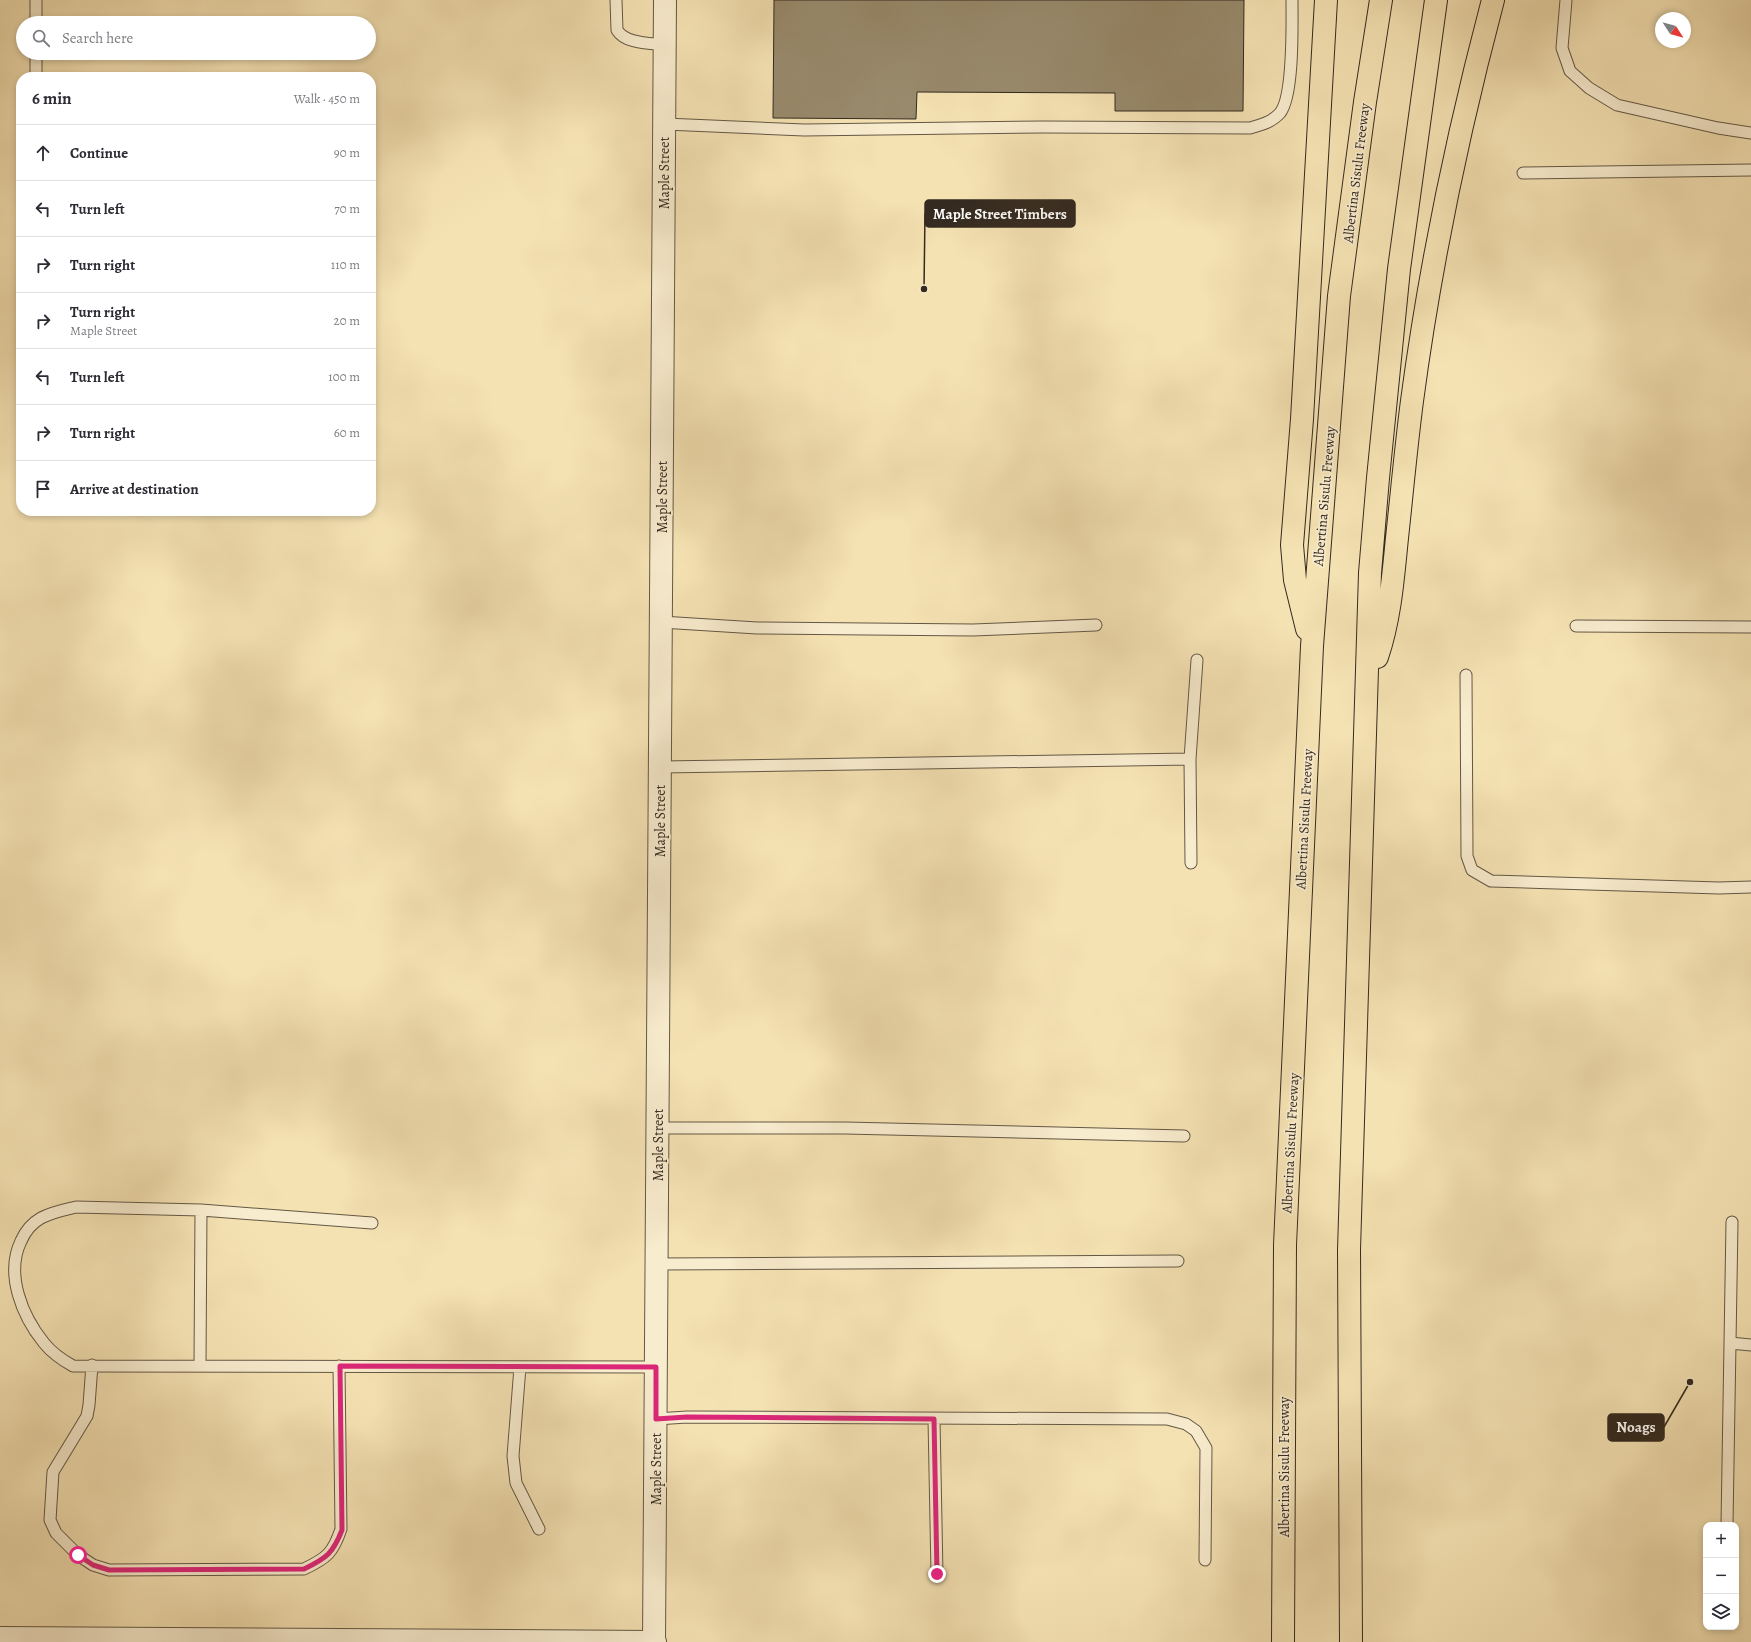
<!DOCTYPE html>
<meta charset="utf-8">
<style>
body{margin:0;font-family:Alegreya,serif;background:#f7f7f7;color:#2b2b33}
.controls{position:absolute;right:12px;bottom:12px;display:grid;overflow:hidden;border-radius:8px;box-shadow:0 2px 6px #0003}
.controls button{width:36px;height:36px;display:grid;place-items:center;padding:0;border:0;border-bottom:1px solid #e1e1e2;background:#fff;color:#2b2b33;font:20px sans-serif}
.compass{position:absolute;left:1655px;top:12px;width:36px;height:36px;border-radius:50%;background:#fff;box-shadow:0 2px 6px #0003;rotate:126deg}
.stop{position:absolute;width:12px;height:12px;margin:-9px;border:3px solid #db2777;border-radius:50%;background:#fff}
.stop.end{background:#db2777;border-color:#fff;box-shadow:0 1px 4px #0008}
.list{margin:0;padding:0;list-style:none}
h2{display:flex;justify-content:space-between;align-items:center;height:52px;margin:0;padding:0 16px;font-size:17px}
h2 small{font-size:13px;font-weight:400;color:#7c7c81}
.list li{display:grid;grid-template-columns:26px 1fr auto;gap:12px;align-items:center;box-sizing:border-box;height:56px;padding:0 16px;border-top:1px solid #e1e1e2}
.list b{display:block;font-size:15px;white-space:nowrap}
.list p{margin:0;font-size:13px;white-space:nowrap;color:#7c7c81}
.list em{font-size:13px;font-style:normal;color:#7c7c81}
.icon{flex:none;width:22px;height:22px;fill:none;stroke:currentColor;stroke-width:2;stroke-linecap:round;stroke-linejoin:round}
.map{position:relative;flex:none;width:1751px;height:1642px;overflow:hidden}
.search{position:absolute;background:#fff;box-shadow:0 2px 6px #0003;left:16px;top:16px;width:360px;height:44px;display:flex;align-items:center;gap:10px;box-sizing:border-box;padding:0 14px;border-radius:22px;color:#7c7c81;font-size:15px}
.panel{position:absolute;background:#fff;box-shadow:0 2px 6px #0003;left:16px;top:72px;width:360px;height:444px;border-radius:16px}
.map>svg:first-child{display:block}
.building{fill:#988a6c;stroke:#342a20}
.lines{fill:none;stroke-linecap:round;stroke-linejoin:round}
.service-casing{stroke:#645845;stroke-width:13}
.minor-casing{stroke:#645845;stroke-width:24}
.tertiary-casing{stroke:#645845;stroke-width:24}
.motorway-casing{stroke:#342a20;stroke-width:24}
.service{stroke:#f8ecce;stroke-width:11}
.minor{stroke:#f8ecce;stroke-width:22}
.tertiary{stroke:#f8ecce;stroke-width:22}
.motorway{stroke:#f5e2b3;stroke-width:22}
.route{stroke:#db2777;stroke-width:5}
.labels{text-anchor:middle;stroke-width:3.5;stroke-linejoin:round;paint-order:stroke}
.street-label{font-size:14px;fill:#342a20;stroke:#f8ecce}
.leader{fill:none;stroke:#342a20;stroke-width:1.5}
.callout-dot{fill:#342a20;stroke:#f8ecce;stroke-width:1.5}
.callout{fill:#342a20;stroke:#342a20;stroke-width:1.5}
.callout-label{font-size:15px;text-anchor:middle;font-weight:bold;fill:#fff}
</style>
<div class="map">
<svg width="1751" height="1642" viewBox="0 0 1751 1642">
<rect width="100%" height="100%" fill="#f5e2b3"/>
<filter id="stains"><feTurbulence type="fractalNoise" baseFrequency=".005" numOctaves="4"/><feColorMatrix values="0 0 0 0 .2 0 0 0 0 .09 0 0 0 0 .02 0 0 0 .5 -.17"/></filter>
<radialGradient id="worn" r=".72"><stop offset=".6" stop-color="#630" stop-opacity="0"/><stop offset="1" stop-color="#630" stop-opacity=".3"/></radialGradient>
<path class="building" d="M774,0H1244L1243,111H1115V93L917,92L916,119L773,118Z"/>
<g class="lines">
<defs>
<path id="service" d="M36,0V23
M616,0L617,30C625,44 651,43 665,45
M1566,0L1562,48L1570,71L1589,88L1617,105L1718,128L1751,133
M36,53V77
M665,124L804,130L1043,127L1250,128C1261,125 1272,122 1280,113C1294,96 1292,23 1292,0
M1523,173L1751,170
M661,622L757,628L973,630L1096,625
M1576,626L1751,627
M1466,675L1467,856L1472,870L1491,881L1719,888L1751,887
M660,767L1190,759
M1191,863L1190,759L1197,660
M658,1128H845L1184,1136
M372,1223L201,1210L76,1207C63,1210 52,1212 41,1218C32,1223 25,1232 21,1241C5,1274 22,1316 44,1343C52,1353 62,1360 73,1366L656,1367
M657,1264L1178,1261
M1730,1343L1751,1345
M92,1365L89,1405L87,1416L53,1472L50,1520L56,1533L78,1555L93,1565L109,1570L304,1569C327,1558 333,1553 341,1529L339,1366
M200,1366L201,1210
M520,1367L513,1456L516,1483L539,1529
M656,1419L687,1417L1167,1419L1186,1424L1196,1431L1206,1448L1205,1560
M934,1419L937,1574
M1727,1525L1732,1222"/>
<path id="minor" d="M654,1642L665,0"/>
<path id="tertiary" d="M0,1638L655,1642"/>
<path id="motorway" d="M1307,629L1295,580L1292,545L1302,419L1326,0
M1377,657C1390,619 1393,578 1397,538C1402,492 1406,447 1412,401C1430,266 1458,132 1493,0
M1283,1642L1285,1245L1312,646L1339,296L1365,102L1381,0
M1351,1642L1349,1250L1370,573L1378,478L1399,269L1436,0"/>
</defs>
<use href="#service" class="service-casing"/>
<use href="#minor" class="minor-casing"/>
<use href="#tertiary" class="tertiary-casing"/>
<use href="#motorway" class="motorway-casing"/>
<use href="#service" class="service"/>
<use href="#minor" class="minor"/>
<use href="#tertiary" class="tertiary"/>
<use href="#motorway" class="motorway"/>
</g>
<g class="lines">
<path class="route" d="M78,1555L93,1565L109,1570L304,1569C327,1558 333,1553 342,1530L340,1366L656,1367V1419L687,1417L934,1419L937,1574"/>
</g>
<g class="labels">
<g class="street-label">
<text transform="translate(664 173) rotate(-90)" y="5">Maple Street</text>
<text transform="translate(1356 173) rotate(-83)" y="5">Albertina Sisulu Freeway</text>
<text transform="translate(1324 496) rotate(-85)" y="5">Albertina Sisulu Freeway</text>
<text transform="translate(662 497) rotate(-90)" y="5">Maple Street</text>
<text transform="translate(1304 819) rotate(-87)" y="5">Albertina Sisulu Freeway</text>
<text transform="translate(660 821) rotate(-90)" y="5">Maple Street</text>
<text transform="translate(1290 1143) rotate(-87)" y="5">Albertina Sisulu Freeway</text>
<text transform="translate(658 1145) rotate(-90)" y="5">Maple Street</text>
<text transform="translate(1284 1467) rotate(-90)" y="5">Albertina Sisulu Freeway</text>
<text transform="translate(656 1469) rotate(-90)" y="5">Maple Street</text>
</g>
</g>
<path class="leader" d="M924 289L925 213M1690 1382L1664 1427"/>
<g class="callout-dot">
<circle cx="924" cy="289" r="4"/>
<circle cx="1690" cy="1382" r="4"/>
</g>
<g class="callout">
<rect x="925" y="200" width="150" height="27" rx="4"/>
<rect x="1608" y="1414" width="56" height="27" rx="4"/>
</g>
<g class="callout-label">
<text x="1000" y="219">Maple Street Timbers</text>
<text x="1636" y="1432">Noags</text>
</g>
<rect width="100%" height="100%" filter="url(#stains)"/>
<rect width="100%" height="100%" fill="url(#worn)"/>
</svg>
<div class="controls">
<button>+</button>
<button>−</button>
<button><svg class="icon" aria-label="layers" viewBox="0 0 24 24"><path d="M12 4l9 5-9 5-9-5zM3 14l9 5 9-5"/></svg></button>
</div>
<svg class="compass" viewBox="-18 -18 36 36"><path d="M0-13l5 13h-10z" fill="#e53935"/><path d="M0 13l5-13h-10z" fill="#7c7c81"/></svg>
<div class="stop" style="left:78px;top:1555px"></div>
<div class="stop end" style="left:937px;top:1574px"></div>
<div class="search"><svg class="icon" aria-label="search" viewBox="0 0 24 24"><circle cx="10" cy="10" r="6"/><path d="M15 15l6 6"/></svg>Search here</div>
<section class="panel">
<h2>6 min<small>Walk · 450 m</small></h2>
<ul class="list">
<li><svg class="icon" aria-label="ahead" viewBox="0 0 24 24"><path d="M12 20V5M6 11l6-6 6 6"/></svg><div><b>Continue</b></div><em>90 m</em></li>
<li><svg class="icon" aria-label="left" viewBox="0 0 24 24"><path d="M17 20v-9H6M10 6l-5 5 5 5"/></svg><div><b>Turn left</b></div><em>70 m</em></li>
<li><svg class="icon" aria-label="right" viewBox="0 0 24 24"><path d="M7 20v-9h11M14 6l5 5-5 5"/></svg><div><b>Turn right</b></div><em>110 m</em></li>
<li><svg class="icon" aria-label="right" viewBox="0 0 24 24"><path d="M7 20v-9h11M14 6l5 5-5 5"/></svg><div><b>Turn right</b><p>Maple Street</p></div><em>20 m</em></li>
<li><svg class="icon" aria-label="left" viewBox="0 0 24 24"><path d="M17 20v-9H6M10 6l-5 5 5 5"/></svg><div><b>Turn left</b></div><em>100 m</em></li>
<li><svg class="icon" aria-label="right" viewBox="0 0 24 24"><path d="M7 20v-9h11M14 6l5 5-5 5"/></svg><div><b>Turn right</b></div><em>60 m</em></li>
<li><svg class="icon" aria-label="arrive" viewBox="0 0 24 24"><path d="M6 21V4h12l-3 4 3 4H6"/></svg><div><b>Arrive at destination</b></div></li>
</ul>
</section>
</div>
